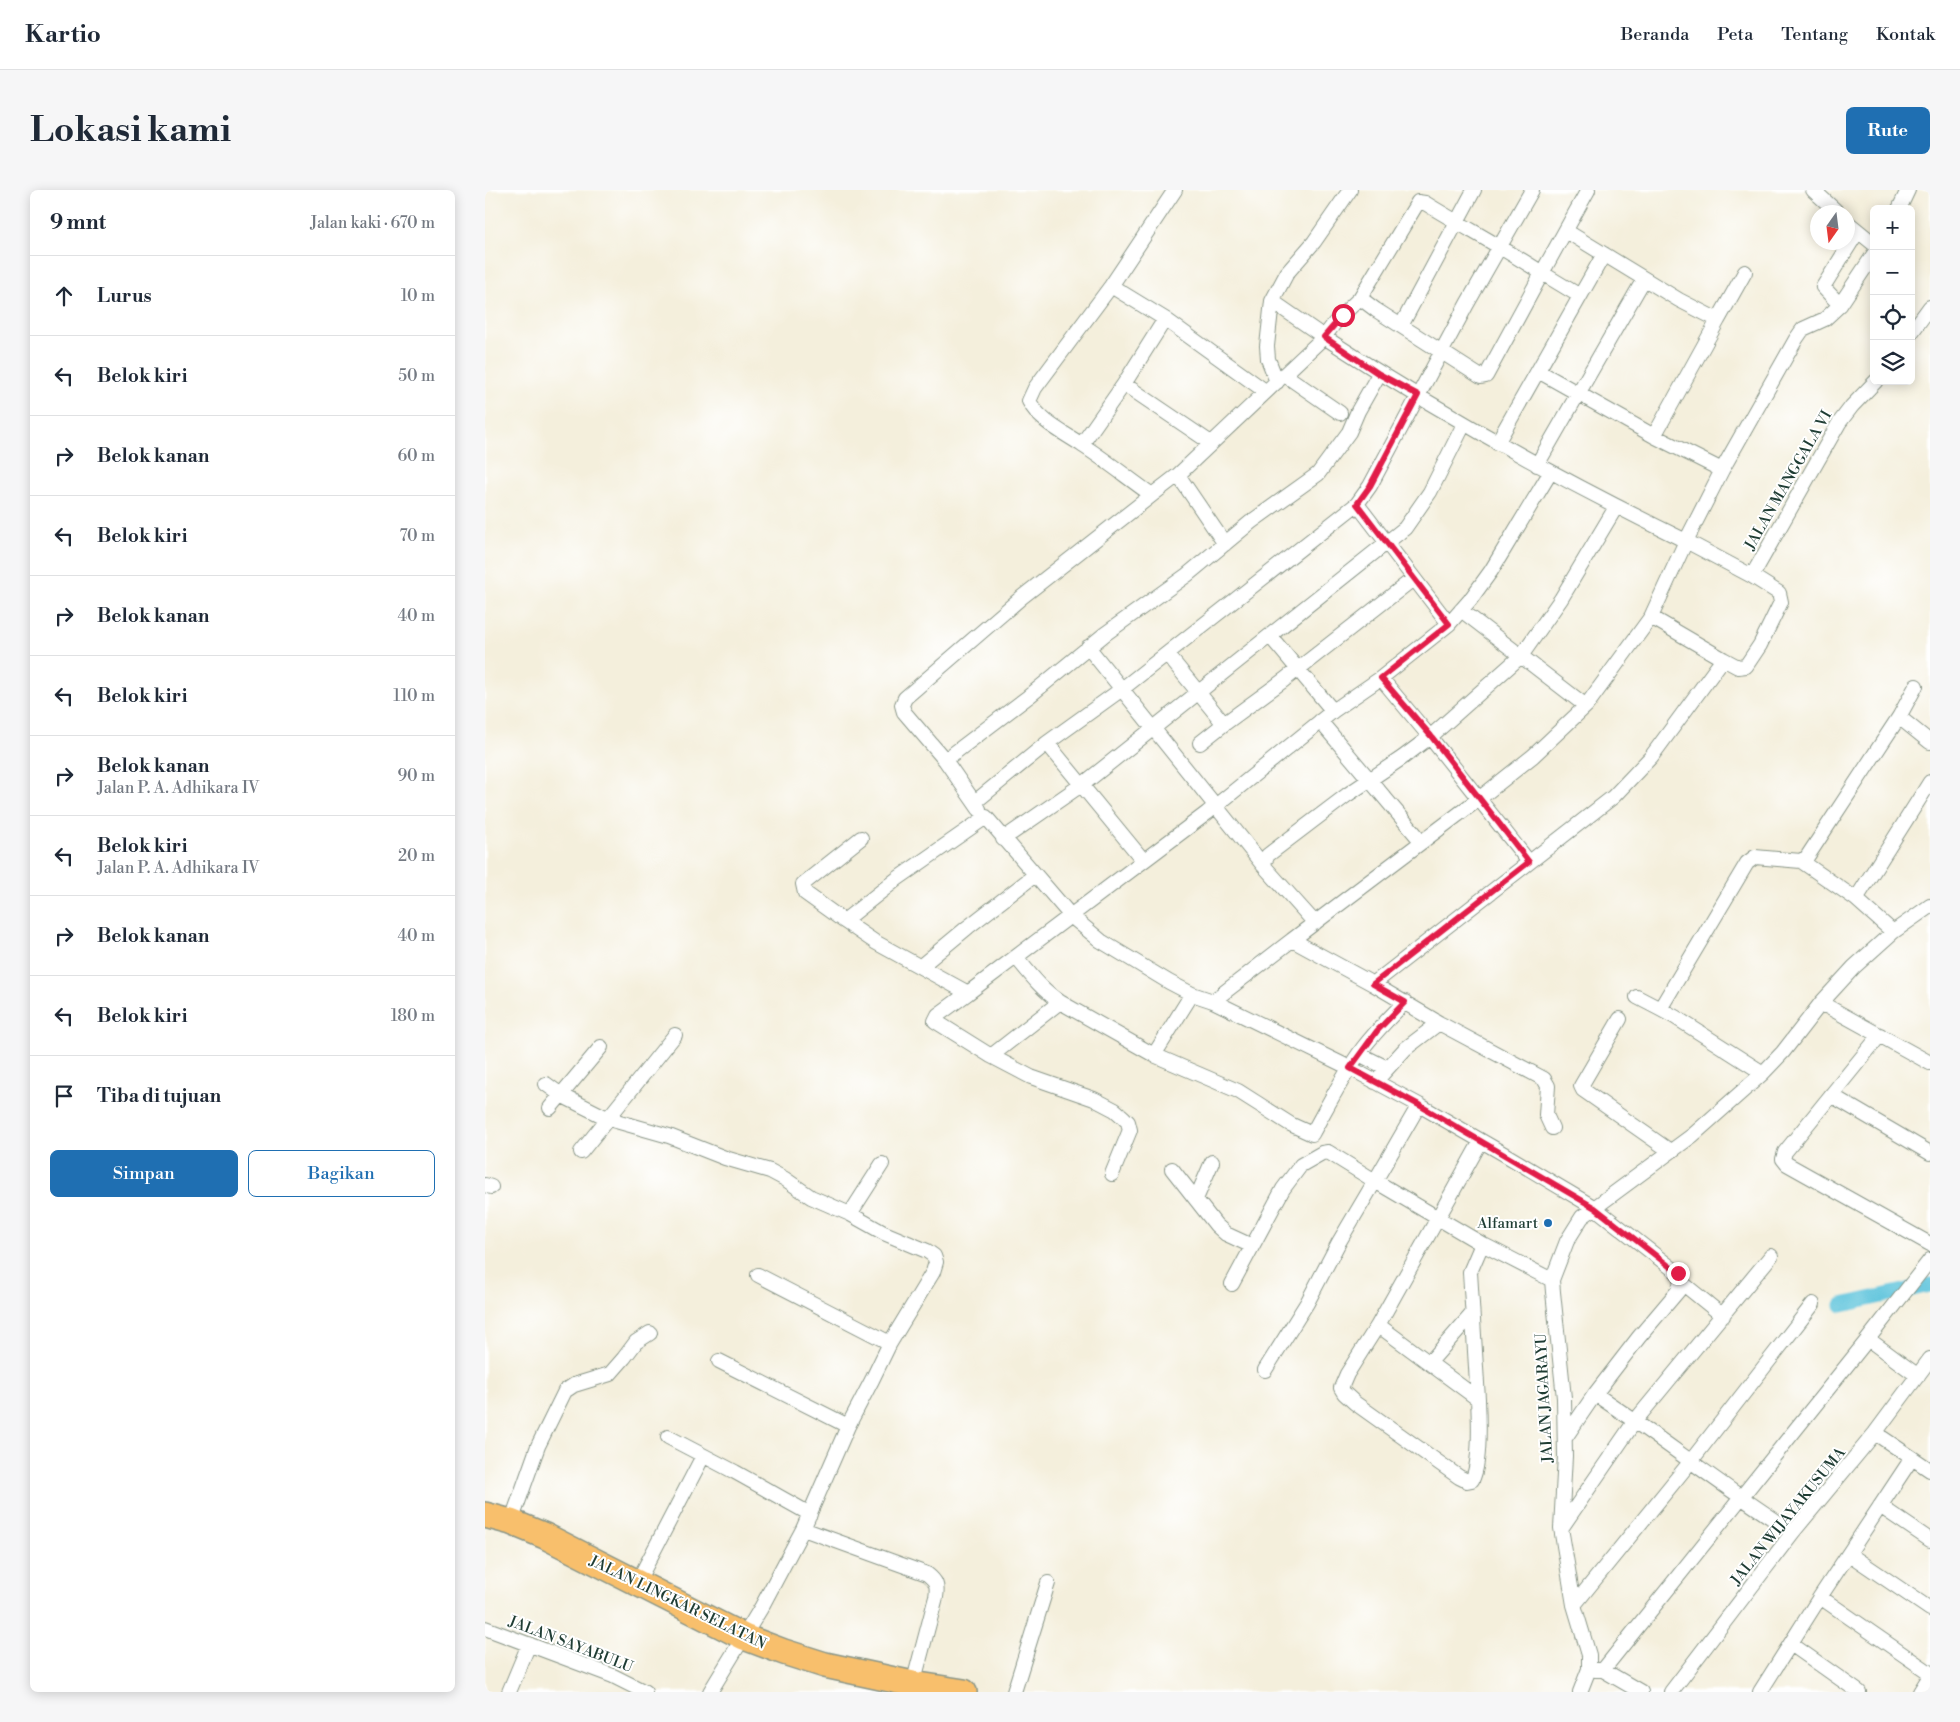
<!DOCTYPE html>
<html lang="id">
<meta charset="utf-8">
<style>
body{margin:0;font-family:"Libre Bodoni",serif;background:#f6f6f7;color:#1f2937}
.controls{position:absolute;right:15px;top:15px;display:grid;overflow:hidden;border-radius:8px;box-shadow:0 2px 12px #0003}
.controls button{width:45px;height:45px;display:grid;place-items:center;padding:0;border:0;border-bottom:1px solid #e0e1e3;background:#fff;color:#1f2937;font:25px sans-serif}
.compass{position:absolute;left:1325px;top:15px;width:45px;height:45px;border-radius:50%;background:#fff;box-shadow:0 2px 12px #0003;rotate:194deg}
.stop{position:absolute;width:15px;height:15px;margin:-11px;border:4px solid #e11d48;border-radius:50%;background:#fff}
.stop.end{background:#e11d48;border-color:#fff;box-shadow:0 1px 5px #0008}
.list{margin:0;padding:0;list-style:none}
h2{display:flex;justify-content:space-between;align-items:center;height:65px;margin:0;padding:0 20px;font-size:21px}
h2 small{font-size:16px;font-weight:400;color:#747a83}
.list li{display:grid;grid-template-columns:32px 1fr auto;gap:15px;align-items:center;box-sizing:border-box;height:80px;padding:0 20px;border-top:1px solid #e0e1e3}
.list b{display:block;font-size:19px;white-space:nowrap}
.list p{margin:0;font-size:16px;white-space:nowrap;color:#747a83}
.list em{font-size:16px;font-style:normal;color:#747a83}
.actions{display:flex;gap:10px;padding:15px 20px}
.actions a{flex:1;padding:11px 0;border:1px solid #1f6fb2;border-radius:8px;text-align:center;font-size:18px;color:#1f6fb2}
.actions .main{background:#1f6fb2;color:#fff}
.icon{flex:none;width:28px;height:28px;fill:none;stroke:currentColor;stroke-width:2;stroke-linecap:round;stroke-linejoin:round}
.map{position:relative;flex:none;width:1445px;height:1502px;overflow:hidden;border-radius:8px}
header{display:flex;align-items:center;gap:30px;box-sizing:border-box;height:70px;padding:0 25px;background:#fff;border-bottom:1px solid #e0e1e3}
header strong{font-size:24px}
nav{display:flex;gap:28px;margin-inline-start:auto;font-size:18px}
.intro{display:flex;align-items:center;justify-content:space-between;box-sizing:border-box;height:120px;padding:0 30px}
h1{margin:0;font-size:35px}
.button{padding:12px 22px;border-radius:8px;background:#1f6fb2;color:#fff;font-size:18px;font-weight:700}
main{display:flex;gap:30px;padding:0 30px}
aside{flex:1;background:#fff;border-radius:8px;box-shadow:0 2px 12px #0003}
.map>svg:first-child{display:block}
.lines{fill:none;stroke-linecap:round;stroke-linejoin:round}
.canal{stroke:#5fc4dc;stroke-width:15}
.street-casing{stroke:#8a9688;stroke-width:16}
.highway-casing{stroke:#8a9688;stroke-width:28}
.street{stroke:#fff;stroke-width:14}
.highway{stroke:#f8bf6c;stroke-width:25}
.route{stroke:#e11d48;stroke-width:6}
.poi-dot{fill:#1f6fb2;stroke:#fff;stroke-width:2}
.labels{text-anchor:middle;stroke-width:4;stroke-linejoin:round;paint-order:stroke}
.street-label{font-size:15px;fill:#1f3d34;stroke:#fff}
.poi-label{font-size:15px;fill:#1f3d34;stroke:#fff;text-anchor:end}
</style>
<header>
<strong>Kartio</strong>
<nav><a>Beranda</a><a>Peta</a><a>Tentang</a><a>Kontak</a></nav>
</header>
<div class="intro"><h1>Lokasi kami</h1><a class="button">Rute</a></div>
<main>
<aside>
<h2>9 mnt<small>Jalan kaki · 670 m</small></h2>
<ul class="list">
<li><svg class="icon" aria-label="ahead" viewBox="0 0 24 24"><path d="M12 20V5M6 11l6-6 6 6"/></svg><div><b>Lurus</b></div><em>10 m</em></li>
<li><svg class="icon" aria-label="left" viewBox="0 0 24 24"><path d="M17 20v-9H6M10 6l-5 5 5 5"/></svg><div><b>Belok kiri</b></div><em>50 m</em></li>
<li><svg class="icon" aria-label="right" viewBox="0 0 24 24"><path d="M7 20v-9h11M14 6l5 5-5 5"/></svg><div><b>Belok kanan</b></div><em>60 m</em></li>
<li><svg class="icon" aria-label="left" viewBox="0 0 24 24"><path d="M17 20v-9H6M10 6l-5 5 5 5"/></svg><div><b>Belok kiri</b></div><em>70 m</em></li>
<li><svg class="icon" aria-label="right" viewBox="0 0 24 24"><path d="M7 20v-9h11M14 6l5 5-5 5"/></svg><div><b>Belok kanan</b></div><em>40 m</em></li>
<li><svg class="icon" aria-label="left" viewBox="0 0 24 24"><path d="M17 20v-9H6M10 6l-5 5 5 5"/></svg><div><b>Belok kiri</b></div><em>110 m</em></li>
<li><svg class="icon" aria-label="right" viewBox="0 0 24 24"><path d="M7 20v-9h11M14 6l5 5-5 5"/></svg><div><b>Belok kanan</b><p>Jalan P. A. Adhikara IV</p></div><em>90 m</em></li>
<li><svg class="icon" aria-label="left" viewBox="0 0 24 24"><path d="M17 20v-9H6M10 6l-5 5 5 5"/></svg><div><b>Belok kiri</b><p>Jalan P. A. Adhikara IV</p></div><em>20 m</em></li>
<li><svg class="icon" aria-label="right" viewBox="0 0 24 24"><path d="M7 20v-9h11M14 6l5 5-5 5"/></svg><div><b>Belok kanan</b></div><em>40 m</em></li>
<li><svg class="icon" aria-label="left" viewBox="0 0 24 24"><path d="M17 20v-9H6M10 6l-5 5 5 5"/></svg><div><b>Belok kiri</b></div><em>180 m</em></li>
<li><svg class="icon" aria-label="arrive" viewBox="0 0 24 24"><path d="M6 21V4h12l-3 4 3 4H6"/></svg><div><b>Tiba di tujuan</b></div></li>
</ul>
<div class="actions"><a class="main">Simpan</a><a>Bagikan</a></div>
</aside>
<div class="map">
<svg width="1445" height="1502" viewBox="0 0 1445 1502">
<rect width="100%" height="100%" fill="#fff"/>
<filter id="ink" filterUnits="userSpaceOnUse"><feTurbulence type="fractalNoise" baseFrequency=".02" numOctaves="2"/><feDisplacementMap in="SourceGraphic" scale="10" xChannelSelector="R" yChannelSelector="G"/><feConvolveMatrix kernelMatrix="1 2 1 2 8 2 1 2 1" color-interpolation-filters="sRGB"/></filter>
<filter id="wash" filterUnits="userSpaceOnUse"><feTurbulence type="fractalNoise" baseFrequency=".0096" numOctaves="4" result="noise"/><feDisplacementMap in="SourceGraphic" scale="20" xChannelSelector="R" yChannelSelector="G"/><feGaussianBlur stdDeviation="1.12" result="paint"/><feColorMatrix in="noise" values="0 0 0 0 0 0 0 0 0 0 0 0 0 0 0 0 0 1.4 0 .05"/><feComposite in="paint" operator="in"/></filter>
<g filter="url(#wash)">
<rect width="100%" height="100%" fill="#f4efdc"/>
<g class="lines">
<path class="canal" d="M1357,1115L1445,1095"/>
</g>
</g>
<g filter="url(#ink)">
<g class="lines">
<defs>
<path id="street" d="M690,0L626,96L550,198L544,211C555,232 578,242 597,255C621,270 644,289 667,305L693,285L839,147C955,223 1076,290 1201,351L1237,280L1169,246L1233,130L1194,110L1081,41
M1328,0L1352,22
M933,12L940,13C979,37 1019,58 1057,83L1001,186L996,187L891,120L875,108Z
M1414,19L1423,0
M1362,32L1389,54
M626,96L680,129L780,201
M1095,106L1057,83L1103,0
M787,111L839,147L852,130L875,108
M1355,115L1338,97L1373,41
M1233,130L1260,82
M916,136L989,0
M1426,143L1445,117
M1053,181L1169,246
M800,185L855,223
M792,192L783,169L782,156L787,111L802,83L829,52L865,0
M639,194L726,253
M1012,253L1119,64
M597,254L639,194L680,129
M1052,275L1159,89
M1237,280L1311,149L1318,139L1340,129L1355,115L1389,64
M1065,283L1006,381L985,410L964,434L896,488L848,521L722,623L483,803L390,752L359,731L412,689L501,627L586,726L616,751L684,792L707,804L728,811L865,878L934,915L1019,964L1110,1018L1193,1083L1196,1092L1193,1101L1154,1147L1110,1204
M693,285L740,354
M872,314L964,434
M1267,386L1354,233L1367,216L1391,191
M976,420L1036,466L945,547L1044,672
M785,446L848,521
M603,457L778,675L830,733
M682,464L739,534
M1101,516L1036,466L1076,409L1131,317
M1414,527L1445,552
M835,531L937,652
M562,553L658,670
M715,553L739,534L799,490L928,389
M460,570L419,522L417,515L420,508L537,407L667,305
M490,612L562,553L637,499L872,314L885,296L982,114L1047,0
M494,619L460,570L543,507L620,444L702,385L766,332L833,284L864,242L873,221L894,184
M518,649L602,591L920,338L945,302L979,234
M1316,671L1371,709
M778,675L783,665L862,605L917,568L945,547L896,488
M359,731L320,703L318,694L376,648
M1408,742L1371,709L1445,592
M531,767C545,784 557,800 575,812L669,865L753,901L805,934L827,944C843,915 858,885 878,858C891,841 905,827 920,812
M436,776L483,737L550,685
M888,794L807,750L995,608L1048,566L1101,516L1166,427
M483,803L453,825L450,831L506,866L546,887L609,909L630,920L638,927L643,932L645,940L627,984
M1152,807L1175,819
M728,811L807,750
M1336,813L1445,873
M1135,829L1096,896L1098,900L1185,961
M1395,845L1300,962L1298,969L1302,974L1445,1054
M874,864L902,878
M669,865L707,804
M506,866L575,812
M1278,883L1190,827L1175,819L1262,673L1270,667L1316,671L1322,667L1414,527L1431,496
M890,892L920,859L954,833
M61,894L76,905L124,929L184,946L240,968L285,981L300,989L326,1007L365,1024
M1346,905L1445,963
M65,918L116,857
M1067,938L1061,925L1063,896L1059,889L954,833L888,794L1128,607L1166,567L1238,469L1166,427L1201,351L1267,386L1294,403L1296,412L1275,455L1261,476L1253,477L1238,469
M96,962L190,845
M687,979L731,1035L741,1044L767,1056
M0,995L6,997
M711,1009L727,972
M997,1054L1067,1090
M273,1085L405,1153
M1196,1092L1238,1126
M747,1094L798,999L816,975L837,963L843,962L890,991L934,915
M893,1135L993,1209C994,1229 996,1273 987,1290L982,1291L974,1287L870,1213L859,1203L856,1198L862,1184L893,1135L996,951
M1383,1149L1445,1070
M234,1171L363,1236
M945,1172L987,1124
M780,1180L822,1113L854,1052L890,991L997,1054L985,1082L993,1209
M1390,1243L1445,1280
M183,1247L250,1282L325,1324
M1080,1248L1110,1204C1178,1249 1240,1299 1308,1342
M1395,1316L1445,1350
M26,1332L53,1256L80,1201L89,1195L125,1184L139,1168L151,1152L165,1143
M1077,1337L1150,1231L1286,1066
M318,1339L442,1384C451,1391 453,1395 451,1407L428,1494
M1364,1364L1445,1419
M152,1393L218,1266
M1335,1407L1445,1483
M1089,1415L1206,1271L1328,1114
M0,1438L128,1486L160,1502
M1306,1454L1374,1502
M1110,1480H1118L1156,1502
M1118,1480L1383,1149L1433,1186
M24,1502L44,1454
M225,1502L276,1418L318,1339L363,1236L387,1190L405,1153L448,1082L451,1072L449,1066L442,1061L399,1043L365,1024L397,974
M529,1502L563,1393
M1095,1502L1104,1479V1465L1089,1415L1076,1338L1080,1266L1079,1208L1068,1102L1067,1090L1082,1051L1097,1027L1208,945L1278,883L1298,862L1336,813L1369,777L1408,742L1445,716
M1186,1502L1308,1342L1390,1243L1445,1169
M1275,1502L1335,1407L1427,1268
M1435,1502L1445,1486"/>
<path id="highway" d="M0,1325L26,1332L60,1346L259,1447L299,1462L340,1475L428,1494L479,1502"/>
</defs>
<use href="#street" class="street-casing"/>
<use href="#highway" class="highway-casing"/>
<use href="#street" class="street"/>
<use href="#highway" class="highway"/>
</g>
</g>
<g class="lines" filter="url(#ink)">
<path class="route" d="M858,125L839,147L894,184L933,205L885,296L872,314L964,434L896,488L946,546L1044,672L888,794L920,812L892,841L865,878L934,915L1110,1018L1193,1083"/>
</g>
<circle class="poi-dot" cx="1063" cy="1033" r="5"/>
<g class="labels">
<g class="street-label">
<text transform="translate(1303 290) rotate(-60)" y="5">JALAN MANGGALA VI</text>
<text transform="translate(1059 1208) rotate(-93)" y="5">JALAN JAGARAYU</text>
<text transform="translate(1303 1326) rotate(-51)" y="5">JALAN WIJAYAKUSUMA</text>
<text transform="translate(193 1412) rotate(26)" y="5">JALAN LINGKAR SELATAN</text>
<text transform="translate(86 1454) rotate(21)" y="5">JALAN SAYABULU</text>
</g>
<g class="poi-label">
<text x="1053" y="1038">Alfamart</text>
</g>
</g>
</svg>
<div class="controls">
<button>+</button>
<button>−</button>
<button><svg class="icon" aria-label="locate" viewBox="0 0 24 24"><circle cx="12" cy="12" r="6"/><path d="M12 2v4M12 18v4M2 12h4M18 12h4"/></svg></button>
<button><svg class="icon" aria-label="layers" viewBox="0 0 24 24"><path d="M12 4l9 5-9 5-9-5zM3 14l9 5 9-5"/></svg></button>
</div>
<svg class="compass" viewBox="-18 -18 36 36"><path d="M0-13l5 13h-10z" fill="#e53935"/><path d="M0 13l5-13h-10z" fill="#747a83"/></svg>
<div class="stop" style="left:858px;top:125px"></div>
<div class="stop end" style="left:1193px;top:1083px"></div>
</div>
</main>
